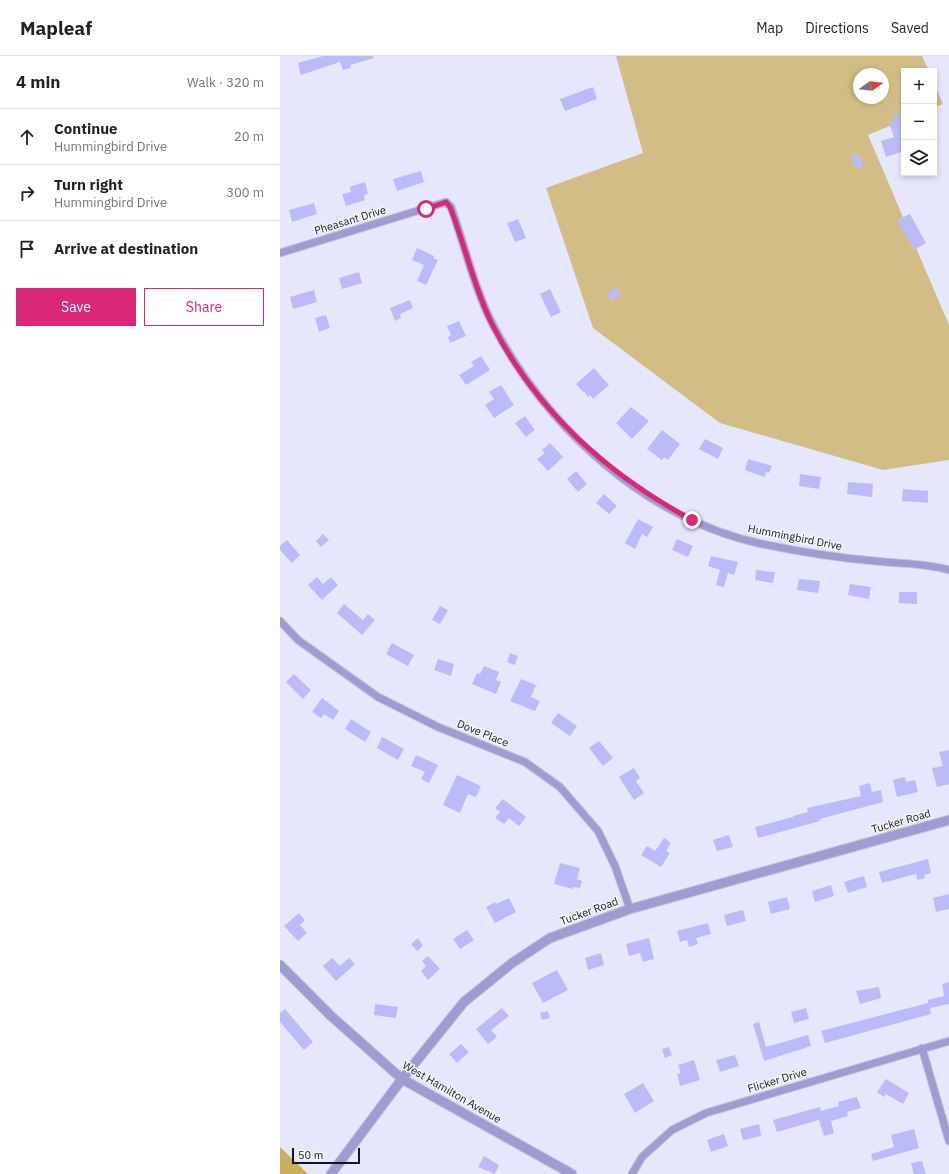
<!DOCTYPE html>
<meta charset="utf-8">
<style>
body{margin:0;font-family:"IBM Plex Sans",sans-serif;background:#f2f2f2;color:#202124}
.controls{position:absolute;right:12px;top:12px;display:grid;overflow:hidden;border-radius:0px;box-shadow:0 2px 6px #0003}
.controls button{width:36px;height:36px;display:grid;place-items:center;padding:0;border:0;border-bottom:1px solid #e0e0e0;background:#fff;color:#202124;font:20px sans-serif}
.compass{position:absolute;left:573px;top:12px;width:36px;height:36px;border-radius:50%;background:#fff;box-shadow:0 2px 6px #0003;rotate:75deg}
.scale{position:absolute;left:12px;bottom:10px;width:68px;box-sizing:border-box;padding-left:4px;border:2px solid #15151e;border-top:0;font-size:11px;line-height:14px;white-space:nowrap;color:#15151e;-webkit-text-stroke:3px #f5f6fb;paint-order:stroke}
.stop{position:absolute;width:12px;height:12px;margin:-9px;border:3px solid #db2777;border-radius:50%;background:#fff}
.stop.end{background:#db2777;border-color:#fff;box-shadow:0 1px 4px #0008}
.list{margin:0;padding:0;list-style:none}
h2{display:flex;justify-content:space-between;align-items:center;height:52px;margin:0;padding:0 16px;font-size:17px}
h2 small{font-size:13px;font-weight:400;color:#757577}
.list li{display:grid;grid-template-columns:26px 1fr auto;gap:12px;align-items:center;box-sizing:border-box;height:56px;padding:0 16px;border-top:1px solid #e0e0e0}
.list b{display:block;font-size:15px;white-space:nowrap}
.list p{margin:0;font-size:13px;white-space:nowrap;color:#757577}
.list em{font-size:13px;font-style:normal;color:#757577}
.actions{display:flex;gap:8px;padding:12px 16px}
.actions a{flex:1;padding:9px 0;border:1px solid #db2777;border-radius:0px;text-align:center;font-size:14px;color:#db2777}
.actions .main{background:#db2777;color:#fff}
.icon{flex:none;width:22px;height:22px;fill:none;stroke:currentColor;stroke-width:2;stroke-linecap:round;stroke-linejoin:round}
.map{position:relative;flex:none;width:669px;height:1118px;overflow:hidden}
header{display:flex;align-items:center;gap:24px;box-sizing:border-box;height:56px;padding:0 20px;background:#fff;border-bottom:1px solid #e0e0e0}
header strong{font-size:19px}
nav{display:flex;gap:22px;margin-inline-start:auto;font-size:14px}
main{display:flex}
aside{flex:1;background:#fff}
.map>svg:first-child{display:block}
.green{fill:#d2be85;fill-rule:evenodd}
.water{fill:#cbaf5c}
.building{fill:#bbbbf9}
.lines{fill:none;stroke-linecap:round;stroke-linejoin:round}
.minor-casing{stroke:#c5c5d8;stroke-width:9}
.tertiary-casing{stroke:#c5c5d8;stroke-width:11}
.minor{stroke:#9d9dd1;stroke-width:7}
.tertiary{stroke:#9d9dd1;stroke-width:9}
.route{stroke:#db2777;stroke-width:5}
.labels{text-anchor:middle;stroke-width:3;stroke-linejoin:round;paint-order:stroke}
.street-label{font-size:11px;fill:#15151e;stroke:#f5f6fb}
</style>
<header>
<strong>Mapleaf</strong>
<nav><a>Map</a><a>Directions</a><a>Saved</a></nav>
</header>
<main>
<aside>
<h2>4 min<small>Walk · 320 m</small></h2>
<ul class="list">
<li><svg class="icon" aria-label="ahead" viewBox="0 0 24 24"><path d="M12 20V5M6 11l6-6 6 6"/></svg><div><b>Continue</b><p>Hummingbird Drive</p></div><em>20 m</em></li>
<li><svg class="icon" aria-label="right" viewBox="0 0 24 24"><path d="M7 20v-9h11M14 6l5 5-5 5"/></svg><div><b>Turn right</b><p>Hummingbird Drive</p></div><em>300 m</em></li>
<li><svg class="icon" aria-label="arrive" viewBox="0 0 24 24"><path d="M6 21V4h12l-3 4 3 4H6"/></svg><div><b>Arrive at destination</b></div></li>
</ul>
<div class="actions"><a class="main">Save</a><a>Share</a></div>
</aside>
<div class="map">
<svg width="669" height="1118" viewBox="0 0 669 1118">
<rect width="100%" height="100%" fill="#e6e7fc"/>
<path class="green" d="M336,0H642L649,15H624V64L588,79L669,269V404L603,414L440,367L313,272L266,132L363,97ZM579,18H603V42H579Z
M654,27L663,48L654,52Z"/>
<path class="water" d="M0,1091L27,1117L29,1118H0Z"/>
<path class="building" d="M43,0H93L94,2L70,9L71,12L63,14L60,6L21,19L18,7Z
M313,31L317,43L285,55L280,43Z
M619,57L621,63L624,62V95L606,101L601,85L614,81L609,67L615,65L613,60Z
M578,97L584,110L577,113L571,100Z
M141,115L144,126L117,135L113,123Z
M85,126L88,138L84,139L85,144L66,150L62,138L71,136L70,131Z
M34,147L37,158L12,166L9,154Z
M630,158L646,187L634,194L617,164Z
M238,163L246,182L235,186L227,167Z
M137,192L154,200L153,202L158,204L146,229L137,225L144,209L132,204Z
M79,216L82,227L62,233L59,222Z
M336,231L341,238L332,245L327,237Z
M270,233L281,256L271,261L260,238Z
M34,234L37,246L13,253L10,241Z
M130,244L133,252L120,258L121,262L115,265L110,252Z
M46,259L50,272L39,276L35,262Z
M179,265L186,280L170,287L168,281L171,279L167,270Z
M201,300L210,314L186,329L179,319L194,310L191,306Z
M314,312L329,329L313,343L310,339L308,341L304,335L303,336L296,328Z
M221,329L234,349L214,362L205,349L214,343L209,336Z
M351,351L369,365L352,383L336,367Z
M245,360L255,374L246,381L235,367Z
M382,374L400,388L388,404L384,401L382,404L367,393Z
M425,383L443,392L438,403L419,393Z
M270,387L283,401L268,415L257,403L265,397L262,394Z
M468,403L492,410L489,417L486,416L485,421L465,414Z
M296,415L307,428L298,436L287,423Z
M520,418L541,421L539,433L519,430Z
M568,426L593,428L592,441L567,438Z
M623,433L648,435V447L622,445Z
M324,438L337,450L329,458L316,447Z
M358,463L373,471L367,481L362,478L355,493L345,487Z
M43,478L49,484L41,491L36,485Z
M397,483L413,490L408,501L392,494Z
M7,484L20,499L12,507L0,494V490Z
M431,500L458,506L454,519L448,517L444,531L436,529L440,514L428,510Z
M476,514L495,516L493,527L475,524Z
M37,521L43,528L51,521L58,529L42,544L28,529Z
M519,523L540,525L538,537L517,534Z
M570,528L591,531L589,543L568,539Z
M619,536H637V548L619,547Z
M64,548L83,564L88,558L95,564L82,579L57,557Z
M160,550L168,554L160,568L152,564Z
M112,587L134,599L128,610L106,598Z
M230,597L238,600L235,609L227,606Z
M158,603L174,608L171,620L154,614Z
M204,610L219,616L216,624L221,626L216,638L192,628L197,617L200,618Z
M14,618L31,634L23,643L6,626Z
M241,623L256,629L251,641L260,645L255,655L230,645Z
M42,642L59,655L53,664L44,658L41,662L32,656Z
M278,657L297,670L290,680L271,667Z
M71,663L91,676L85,686L65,673Z
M102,681L124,693L118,704L97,692Z
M319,685L333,702L323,710L309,692Z
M669,694V728L657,731L652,712L663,710L659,696Z
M136,699L158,709L149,727L141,723L145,716L131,710Z
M354,712L360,722L356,725L364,737L354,744L339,721Z
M177,719L201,730L196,741L188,738L180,757L163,749Z
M625,721L626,726L635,724L638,736L617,741L613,724Z
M590,727L592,736L601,734L603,746L540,763V765L478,782L475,771L513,761V760L528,756L527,752L581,740L579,730Z
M223,743L246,761L239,770L229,762L224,768L215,762L220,756L215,752Z
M449,779L453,791L437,795L433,784Z
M384,782L391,787L386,795L390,797L381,811L361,799L367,790L375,795Z
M648,803L651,817L644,819L645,822L637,824L636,818L602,827L599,816Z
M280,807L300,812L297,823L302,825L300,832L293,831V833L274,828Z
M584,820L587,831L568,837L564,826Z
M551,829L554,840L535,846L532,835Z
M669,838V853L656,856L653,842Z
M507,841L510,853L491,858L488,846Z
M229,842L236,856L215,867L206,851L215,846L216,848Z
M463,854L466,865L447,870L444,859Z
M19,857L25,864L20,869L27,877L18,885L4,870Z
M428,867L431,878L416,882L418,888L409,891L407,884L400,886L397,875Z
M187,874L194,884L180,893L173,883Z
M138,882L143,890L137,895L131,888Z
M369,882L374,903L363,906L360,897L349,900L346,888Z
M321,897L324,909L308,914L305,902Z
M148,900L160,913L148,924L141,915L146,910L142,905Z
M52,902L60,910L69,902L75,908L56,925L43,910Z
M277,914L288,934L263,947L252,927Z
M669,926V948L650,952L651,958L545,987L541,975L648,947V944L664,940L662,928Z
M599,931L601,942L580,948L576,935Z
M95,948L118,951L116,962L94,959Z
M222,952L229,960L211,974L217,981L208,988L196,973Z
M526,952L529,963L514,967L511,956Z
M5,953L33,986L24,994L0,966V957Z
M268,955L270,962L262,964L260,957Z
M479,966L486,991L528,979L531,990L484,1005L473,968Z
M181,988L189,996L177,1007L169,998Z
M389,991L392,999L385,1002L382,993Z
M455,999L459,1010L440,1016L436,1004Z
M414,1004L420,1024L400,1030L397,1018L401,1017L398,1009Z
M606,1023L629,1037L623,1048L606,1038L604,1041L597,1036Z
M363,1027L374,1045L355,1057L344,1038Z
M577,1041L581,1052L567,1056L568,1060L551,1065L554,1077L544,1080L539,1064L497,1076L493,1064L540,1051L541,1055L559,1050L558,1046Z
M479,1068L481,1080L463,1084L460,1073Z
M634,1073L639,1092L593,1105L591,1098L614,1091L611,1079Z
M444,1078L448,1090L431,1096L427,1084Z
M204,1100L219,1109L215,1118L198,1111Z
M642,1105L646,1118H634L631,1107Z"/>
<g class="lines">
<defs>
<path id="minor" d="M0,197L166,146L171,151C185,190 194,232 213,269C267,372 366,463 482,488C520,496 557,502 595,505C619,508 646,507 669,514
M0,565L18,584L98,641L158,671L245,706L280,731L318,775L335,810L350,853
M642,992L669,1085
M352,1118L362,1101L392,1074L426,1057L669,985"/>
<path id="tertiary" d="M0,909L51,960L122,1023L292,1118
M51,1118L122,1023L184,946L232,907L270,882L350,853L669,764"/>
</defs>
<use href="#minor" class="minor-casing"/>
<use href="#tertiary" class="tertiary-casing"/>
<use href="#minor" class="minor"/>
<use href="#tertiary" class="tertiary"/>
</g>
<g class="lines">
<path class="route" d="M146,153L166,146L170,151C185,189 194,232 212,268C256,355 327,418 412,464"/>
</g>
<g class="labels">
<g class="street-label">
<text transform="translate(70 164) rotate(-17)" y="4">Pheasant Drive</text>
<text transform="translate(515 481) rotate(11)" y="4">Hummingbird Drive</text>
<text transform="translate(203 677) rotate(22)" y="4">Dove Place</text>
<text transform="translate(621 765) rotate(-16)" y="4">Tucker Road</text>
<text transform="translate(309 855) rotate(-20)" y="4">Tucker Road</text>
<text transform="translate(497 1024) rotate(-17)" y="4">Flicker Drive</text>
<text transform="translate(172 1036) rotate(30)" y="4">West Hamilton Avenue</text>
</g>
</g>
</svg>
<div class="controls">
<button>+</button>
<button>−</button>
<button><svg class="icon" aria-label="layers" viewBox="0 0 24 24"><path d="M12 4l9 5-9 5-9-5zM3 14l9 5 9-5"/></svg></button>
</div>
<svg class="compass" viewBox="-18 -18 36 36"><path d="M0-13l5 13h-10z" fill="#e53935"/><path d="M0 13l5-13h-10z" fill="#757577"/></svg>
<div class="scale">50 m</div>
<div class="stop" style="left:146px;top:153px"></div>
<div class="stop end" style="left:412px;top:464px"></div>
</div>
</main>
